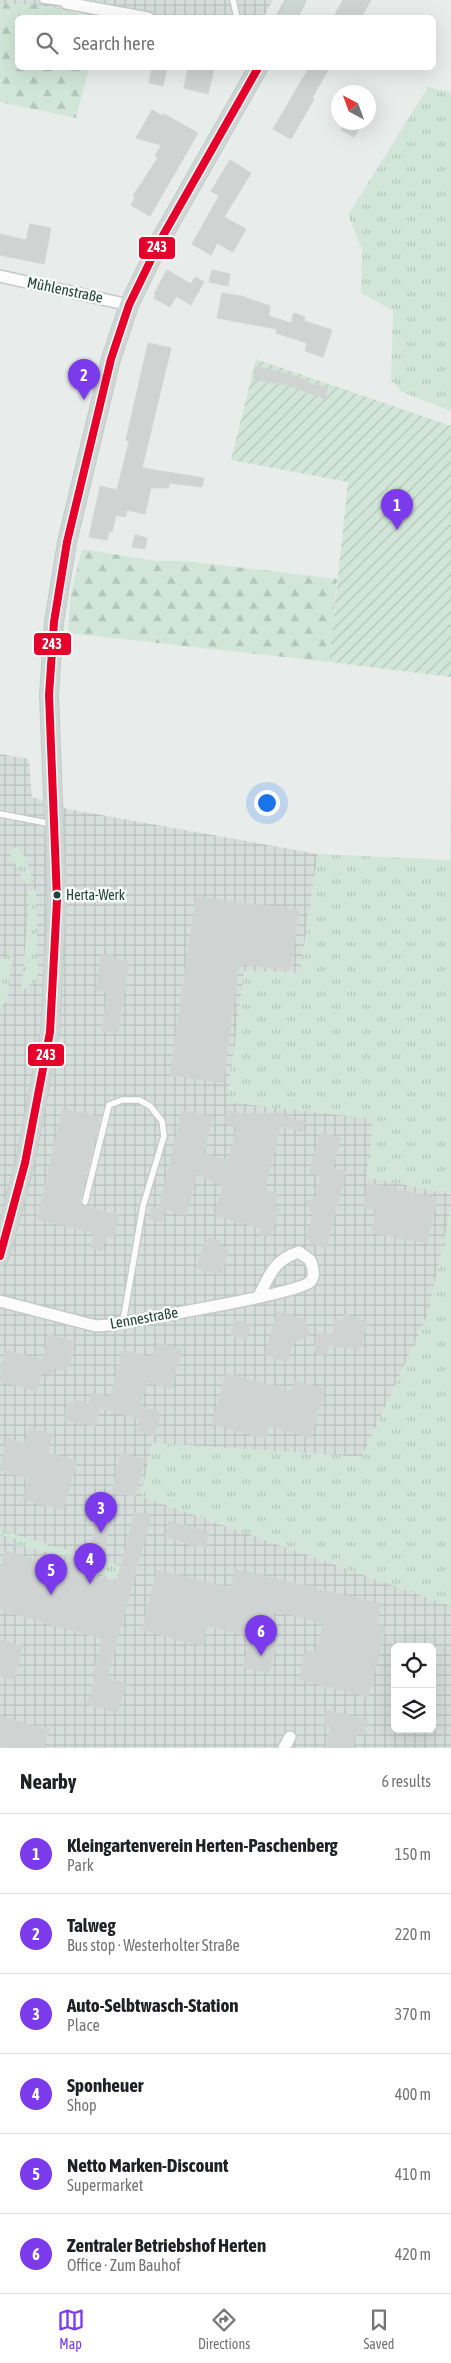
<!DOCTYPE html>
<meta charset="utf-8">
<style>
body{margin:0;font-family:"Asap Condensed",sans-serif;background:#f6f6f6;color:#202124}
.controls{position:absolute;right:15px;bottom:15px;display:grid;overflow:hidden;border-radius:8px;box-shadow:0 5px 20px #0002}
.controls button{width:45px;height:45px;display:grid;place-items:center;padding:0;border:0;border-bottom:1px solid #e0e0e0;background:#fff;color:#202124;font:25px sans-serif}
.compass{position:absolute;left:331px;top:85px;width:45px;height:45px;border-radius:50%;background:#fff;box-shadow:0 5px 20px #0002;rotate:319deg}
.you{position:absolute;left:266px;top:802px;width:18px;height:18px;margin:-12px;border:4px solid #fff;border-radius:50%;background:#1a73e8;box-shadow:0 0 0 8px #1a73e833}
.badge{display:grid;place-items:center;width:32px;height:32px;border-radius:50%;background:#7c3aed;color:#fff;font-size:16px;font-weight:700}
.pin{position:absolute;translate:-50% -41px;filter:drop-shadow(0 1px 2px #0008)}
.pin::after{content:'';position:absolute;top:26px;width:18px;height:15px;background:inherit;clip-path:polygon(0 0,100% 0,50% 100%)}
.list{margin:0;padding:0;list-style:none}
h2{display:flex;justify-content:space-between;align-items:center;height:65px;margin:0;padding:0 20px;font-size:21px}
h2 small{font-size:16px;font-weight:400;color:#757577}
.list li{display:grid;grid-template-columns:32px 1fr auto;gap:15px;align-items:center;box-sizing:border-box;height:80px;padding:0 20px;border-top:1px solid #e0e0e0}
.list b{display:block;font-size:19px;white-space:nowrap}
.list p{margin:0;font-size:16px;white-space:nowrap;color:#757577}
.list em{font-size:16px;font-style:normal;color:#757577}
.icon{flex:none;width:28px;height:28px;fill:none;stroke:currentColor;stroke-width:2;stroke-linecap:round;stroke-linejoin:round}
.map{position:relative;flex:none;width:451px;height:1748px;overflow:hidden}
.search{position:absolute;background:#fff;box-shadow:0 5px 20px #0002;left:15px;right:15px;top:15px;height:55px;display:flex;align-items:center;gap:12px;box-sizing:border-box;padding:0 18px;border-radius:8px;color:#757577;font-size:19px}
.sheet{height:545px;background:#fff}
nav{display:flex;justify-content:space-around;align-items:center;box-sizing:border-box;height:70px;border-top:1px solid #e0e0e0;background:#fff;font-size:14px;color:#757577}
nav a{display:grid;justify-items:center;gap:2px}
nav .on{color:#7c3aed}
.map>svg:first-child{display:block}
.industrial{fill:url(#industrial-grid);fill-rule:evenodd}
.grass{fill:url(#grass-tufts)}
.forest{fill:url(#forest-firs)}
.garden{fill:url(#garden-furrows)}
.building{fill:#cfd4d2;stroke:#d1d6d4}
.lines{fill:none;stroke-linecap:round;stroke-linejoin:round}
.service-casing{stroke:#c5cac8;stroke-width:8}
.minor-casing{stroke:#c5cac8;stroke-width:14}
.primary-casing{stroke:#c3ccc9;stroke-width:20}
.service{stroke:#fcfcfc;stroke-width:5.5}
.minor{stroke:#fcfcfc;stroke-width:11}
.primary{stroke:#cfd7d5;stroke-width:18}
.bus-1-casing{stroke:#f7fbf9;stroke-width:11}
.bus-1{stroke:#e4002b;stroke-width:8}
.bus-dot{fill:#24423a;stroke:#f7fbf9;stroke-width:2}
.labels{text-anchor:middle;stroke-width:5;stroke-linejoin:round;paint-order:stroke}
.bus-label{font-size:14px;fill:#24423a;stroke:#f7fbf9;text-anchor:start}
.street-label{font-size:15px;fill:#24423a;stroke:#f7fbf9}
.line-badge{stroke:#f7fbf9;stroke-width:2}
.badge-label{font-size:14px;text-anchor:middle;font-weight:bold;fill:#fff}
</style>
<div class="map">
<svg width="451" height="1748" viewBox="0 0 451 1748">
<defs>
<pattern id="industrial-grid" width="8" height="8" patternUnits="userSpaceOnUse" patternTransform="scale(1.25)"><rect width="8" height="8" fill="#d6dedb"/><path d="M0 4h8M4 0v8" fill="none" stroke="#b8c0bd"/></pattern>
<pattern id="grass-tufts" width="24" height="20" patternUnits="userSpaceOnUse" patternTransform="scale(1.25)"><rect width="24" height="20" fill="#d1e6d8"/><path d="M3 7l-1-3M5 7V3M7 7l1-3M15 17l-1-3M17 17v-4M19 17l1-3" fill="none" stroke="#b3c6ba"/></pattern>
<pattern id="forest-firs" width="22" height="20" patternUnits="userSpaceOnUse" patternTransform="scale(1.25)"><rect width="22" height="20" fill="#d1e6d8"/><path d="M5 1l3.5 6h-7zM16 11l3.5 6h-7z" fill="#b3c6ba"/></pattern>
<pattern id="garden-furrows" width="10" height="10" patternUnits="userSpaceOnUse" patternTransform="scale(1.25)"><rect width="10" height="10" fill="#d1e6d8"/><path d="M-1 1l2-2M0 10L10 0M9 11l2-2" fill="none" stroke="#b3c6ba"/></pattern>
</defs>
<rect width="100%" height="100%" fill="#e8edeb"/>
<path class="industrial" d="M0,0H273L263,18L95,17L71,10L20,4H0Z
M0,754L29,759L32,797L68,809L318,854L300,973L244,971L374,1119L367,1177L451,1194V1209L428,1314L362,1457L153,1443L141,1496L451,1606V1748H0ZM395,1647H432V1729H395Z"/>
<path class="grass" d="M428,87L451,92V411L402,392L391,380L393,310L361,293L362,249L348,215Z
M451,760V1194L367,1177L373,1119L227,1102L244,971L300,973L318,854L450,860Z
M17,847L27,859L33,882L25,883L9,852Z
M27,890H36L38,973L35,981L21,992L29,906Z
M13,951L7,1001L0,1007V961Z
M451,1209V1606L141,1496L153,1443L362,1457L428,1314Z
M0,1530L121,1566L116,1579L86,1570L88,1561L15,1545L17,1539L0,1535Z"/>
<path class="forest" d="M0,4C29,3 59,6 86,16L18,18V68H89L76,118L0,102Z
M82,549L156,561H186L337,579L329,662L68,633L71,593Z"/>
<path class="garden" d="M256,359L451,426V677L329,662L348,482L231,460Z"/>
<path class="building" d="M343,0H371L361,18H333Z
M152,68H167L163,86L149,83Z
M188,68L214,69L208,94L184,88Z
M309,68H329L312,98L314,99L291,139L273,129Z
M152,110L163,116L164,114L198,133L150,216L131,205L135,197L133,196L158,158L155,156L161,145L136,138Z
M345,122H362L354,137L341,130Z
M230,160L251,173L224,217L246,229L233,252L217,243L211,255L192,244L219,196L211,191Z
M30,224L51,228L44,264L0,255V234L26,240Z
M167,270L191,284L195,277L204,282L191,305L176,296L170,307L154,298L156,295L154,294Z
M212,270L230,274L228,286L209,282Z
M222,293L241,296L270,306L269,316L291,323L294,313L305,317L304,321L332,330L323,357L305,351L307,343L276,333L277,329L217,318Z
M148,343L171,348L142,468L204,478L202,487L170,483L168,488H151L145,514L127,510L125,517L116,515L112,532L109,531L107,540L89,537L100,486L117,490L129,441L126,440Z
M256,366L295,376L308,381L307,383L328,387L325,399L288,385L253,379Z
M135,535L147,538L145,549L132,547Z
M196,897L299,910L290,970L239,964L223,1083L170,1075Z
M101,955L112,956V959L129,961L118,1033L102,1031L108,992L96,990Z
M63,1109L100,1117L79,1205L119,1215L114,1238L106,1236L102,1251L91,1248L95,1233L37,1219Z
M227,1110L242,1114L284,1113V1116L305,1122L302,1132L281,1126L264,1190L278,1194L274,1208L280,1209L270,1237L259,1234L261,1228L215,1216L223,1186L197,1174L186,1215L159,1208L182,1111L213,1117L203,1154L228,1160L237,1127L224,1122Z
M321,1132L341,1138L333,1168L346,1172L326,1248L309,1243L310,1239L306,1238L313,1214L306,1202L316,1197L321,1176L309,1173Z
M368,1183L437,1198L427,1243L372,1233L376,1210L363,1207Z
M152,1207L165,1211L162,1222L149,1219Z
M208,1238L220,1241L219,1246L229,1249L221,1275L197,1268L204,1243L207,1244Z
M277,1312L303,1319L311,1334L293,1343L287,1362L265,1355Z
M345,1314L367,1322L360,1350L329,1345L327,1353L323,1356L318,1355L314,1349L318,1333L332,1336L336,1319L343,1321Z
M235,1320L251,1324L246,1340L231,1335Z
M49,1334L75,1342L67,1372L54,1368L52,1375L42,1372L37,1391L0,1381V1372L6,1350L42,1360Z
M157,1343L182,1350L171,1389L147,1382L140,1407L161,1412L155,1436L137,1431L140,1419L100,1408L95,1426L64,1420L69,1402L74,1404L75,1400L89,1404L92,1393L110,1397L123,1350L153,1358Z
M226,1373L292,1391L295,1381L325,1389L311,1438L269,1426L266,1439L212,1424Z
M29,1428L53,1434L48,1453L77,1461L63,1510L23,1499L29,1479L0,1470L7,1438L25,1444Z
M121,1453L145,1459L135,1497L112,1491Z
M101,1508L114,1511L97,1576L117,1582L135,1512L151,1516L107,1678L126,1684L117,1713L87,1704L96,1675L93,1674L102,1639L0,1610V1572L5,1551L65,1567L68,1557L87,1562Z
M169,1521L209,1532L205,1548L165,1537Z
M235,1569L381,1604L376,1625L386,1627L368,1697L299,1679L306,1650L316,1653L323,1624L313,1620L274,1611L267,1640L277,1643L269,1673L243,1667L251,1636L207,1626L202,1646L142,1630L157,1570L231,1588Z
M0,1640L23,1646L14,1680L0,1676Z
M326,1710L368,1720L364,1735L357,1733L352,1748H328L329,1745H326L331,1727L323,1725Z
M0,1716L49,1730L44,1748H0Z"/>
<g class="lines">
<defs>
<path id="service" d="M43,0L66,3
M233,0L237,18
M0,814L52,824
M85,1202L109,1105L122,1100H139L150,1106L162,1121L164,1136L143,1206L123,1322"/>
<path id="minor" d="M66,3L148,18
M0,276L129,305
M0,1301L96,1326L109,1325C137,1320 297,1294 310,1282C316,1276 313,1267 310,1260L299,1252C274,1260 270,1274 259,1296
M284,1748L290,1737"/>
<path id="primary" d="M286,18L296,0
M0,1256L25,1163L50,1032L57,900L49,695L54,622L67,542L111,359L129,305L161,239L258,68"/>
</defs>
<use href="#service" class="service-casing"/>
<use href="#minor" class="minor-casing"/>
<use href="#primary" class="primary-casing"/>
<use href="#service" class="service"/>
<use href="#minor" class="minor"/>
<use href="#primary" class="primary"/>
<defs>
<path id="bus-1" d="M0,1256L25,1163L50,1032L57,900L49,695L54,622L67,542L111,359L129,305L161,239L258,68"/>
</defs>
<use href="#bus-1" class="bus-1-casing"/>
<use href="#bus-1" class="bus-1"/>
</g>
<circle class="bus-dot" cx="57" cy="895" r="4.5"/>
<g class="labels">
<g class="bus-label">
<text x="66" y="900">Herta-Werk</text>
</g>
<g class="street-label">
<text transform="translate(65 290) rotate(12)" y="5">Mühlenstraße</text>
<text transform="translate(144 1318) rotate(-10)" y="5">Lennestraße</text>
</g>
</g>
<g class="line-badge">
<rect x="138" y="236" width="38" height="24" rx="5" fill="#e4002b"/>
<rect x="33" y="632" width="39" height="24" rx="5" fill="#e4002b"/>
<rect x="27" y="1043" width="38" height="24" rx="5" fill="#e4002b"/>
</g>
<g class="badge-label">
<text x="157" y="252">243</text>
<text x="52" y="649">243</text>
<text x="46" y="1060">243</text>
</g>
</svg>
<div class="controls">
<button><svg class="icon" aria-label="locate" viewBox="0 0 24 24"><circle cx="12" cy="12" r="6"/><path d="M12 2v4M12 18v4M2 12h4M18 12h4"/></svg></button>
<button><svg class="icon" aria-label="layers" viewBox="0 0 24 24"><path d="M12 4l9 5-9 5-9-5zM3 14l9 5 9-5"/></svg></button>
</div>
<svg class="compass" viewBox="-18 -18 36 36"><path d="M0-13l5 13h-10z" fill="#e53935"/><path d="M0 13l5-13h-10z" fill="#757577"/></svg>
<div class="you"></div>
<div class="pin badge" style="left:397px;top:530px">1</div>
<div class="pin badge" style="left:84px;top:400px">2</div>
<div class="pin badge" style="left:101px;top:1533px">3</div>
<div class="pin badge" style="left:90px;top:1584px">4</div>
<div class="pin badge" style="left:51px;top:1595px">5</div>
<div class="pin badge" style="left:261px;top:1656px">6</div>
<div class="search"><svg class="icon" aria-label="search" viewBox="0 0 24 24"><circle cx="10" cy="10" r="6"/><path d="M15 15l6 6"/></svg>Search here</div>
</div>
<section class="sheet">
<h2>Nearby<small>6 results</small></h2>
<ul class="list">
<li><span class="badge">1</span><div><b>Kleingartenverein Herten-Paschenberg</b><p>Park</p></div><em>150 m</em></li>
<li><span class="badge">2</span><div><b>Talweg</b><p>Bus stop · Westerholter Straße</p></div><em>220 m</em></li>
<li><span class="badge">3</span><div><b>Auto-Selbtwasch-Station</b><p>Place</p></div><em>370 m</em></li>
<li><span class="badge">4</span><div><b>Sponheuer</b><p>Shop</p></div><em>400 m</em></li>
<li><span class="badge">5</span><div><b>Netto Marken-Discount</b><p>Supermarket</p></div><em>410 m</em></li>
<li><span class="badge">6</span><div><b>Zentraler Betriebshof Herten</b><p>Office · Zum Bauhof</p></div><em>420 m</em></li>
</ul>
</section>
<nav>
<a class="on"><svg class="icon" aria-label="map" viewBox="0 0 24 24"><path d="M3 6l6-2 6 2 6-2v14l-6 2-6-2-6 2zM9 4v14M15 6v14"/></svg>Map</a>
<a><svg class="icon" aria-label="directions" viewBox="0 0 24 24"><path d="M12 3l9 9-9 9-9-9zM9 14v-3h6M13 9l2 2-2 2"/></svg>Directions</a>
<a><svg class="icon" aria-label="saved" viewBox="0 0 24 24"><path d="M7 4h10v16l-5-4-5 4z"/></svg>Saved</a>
</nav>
